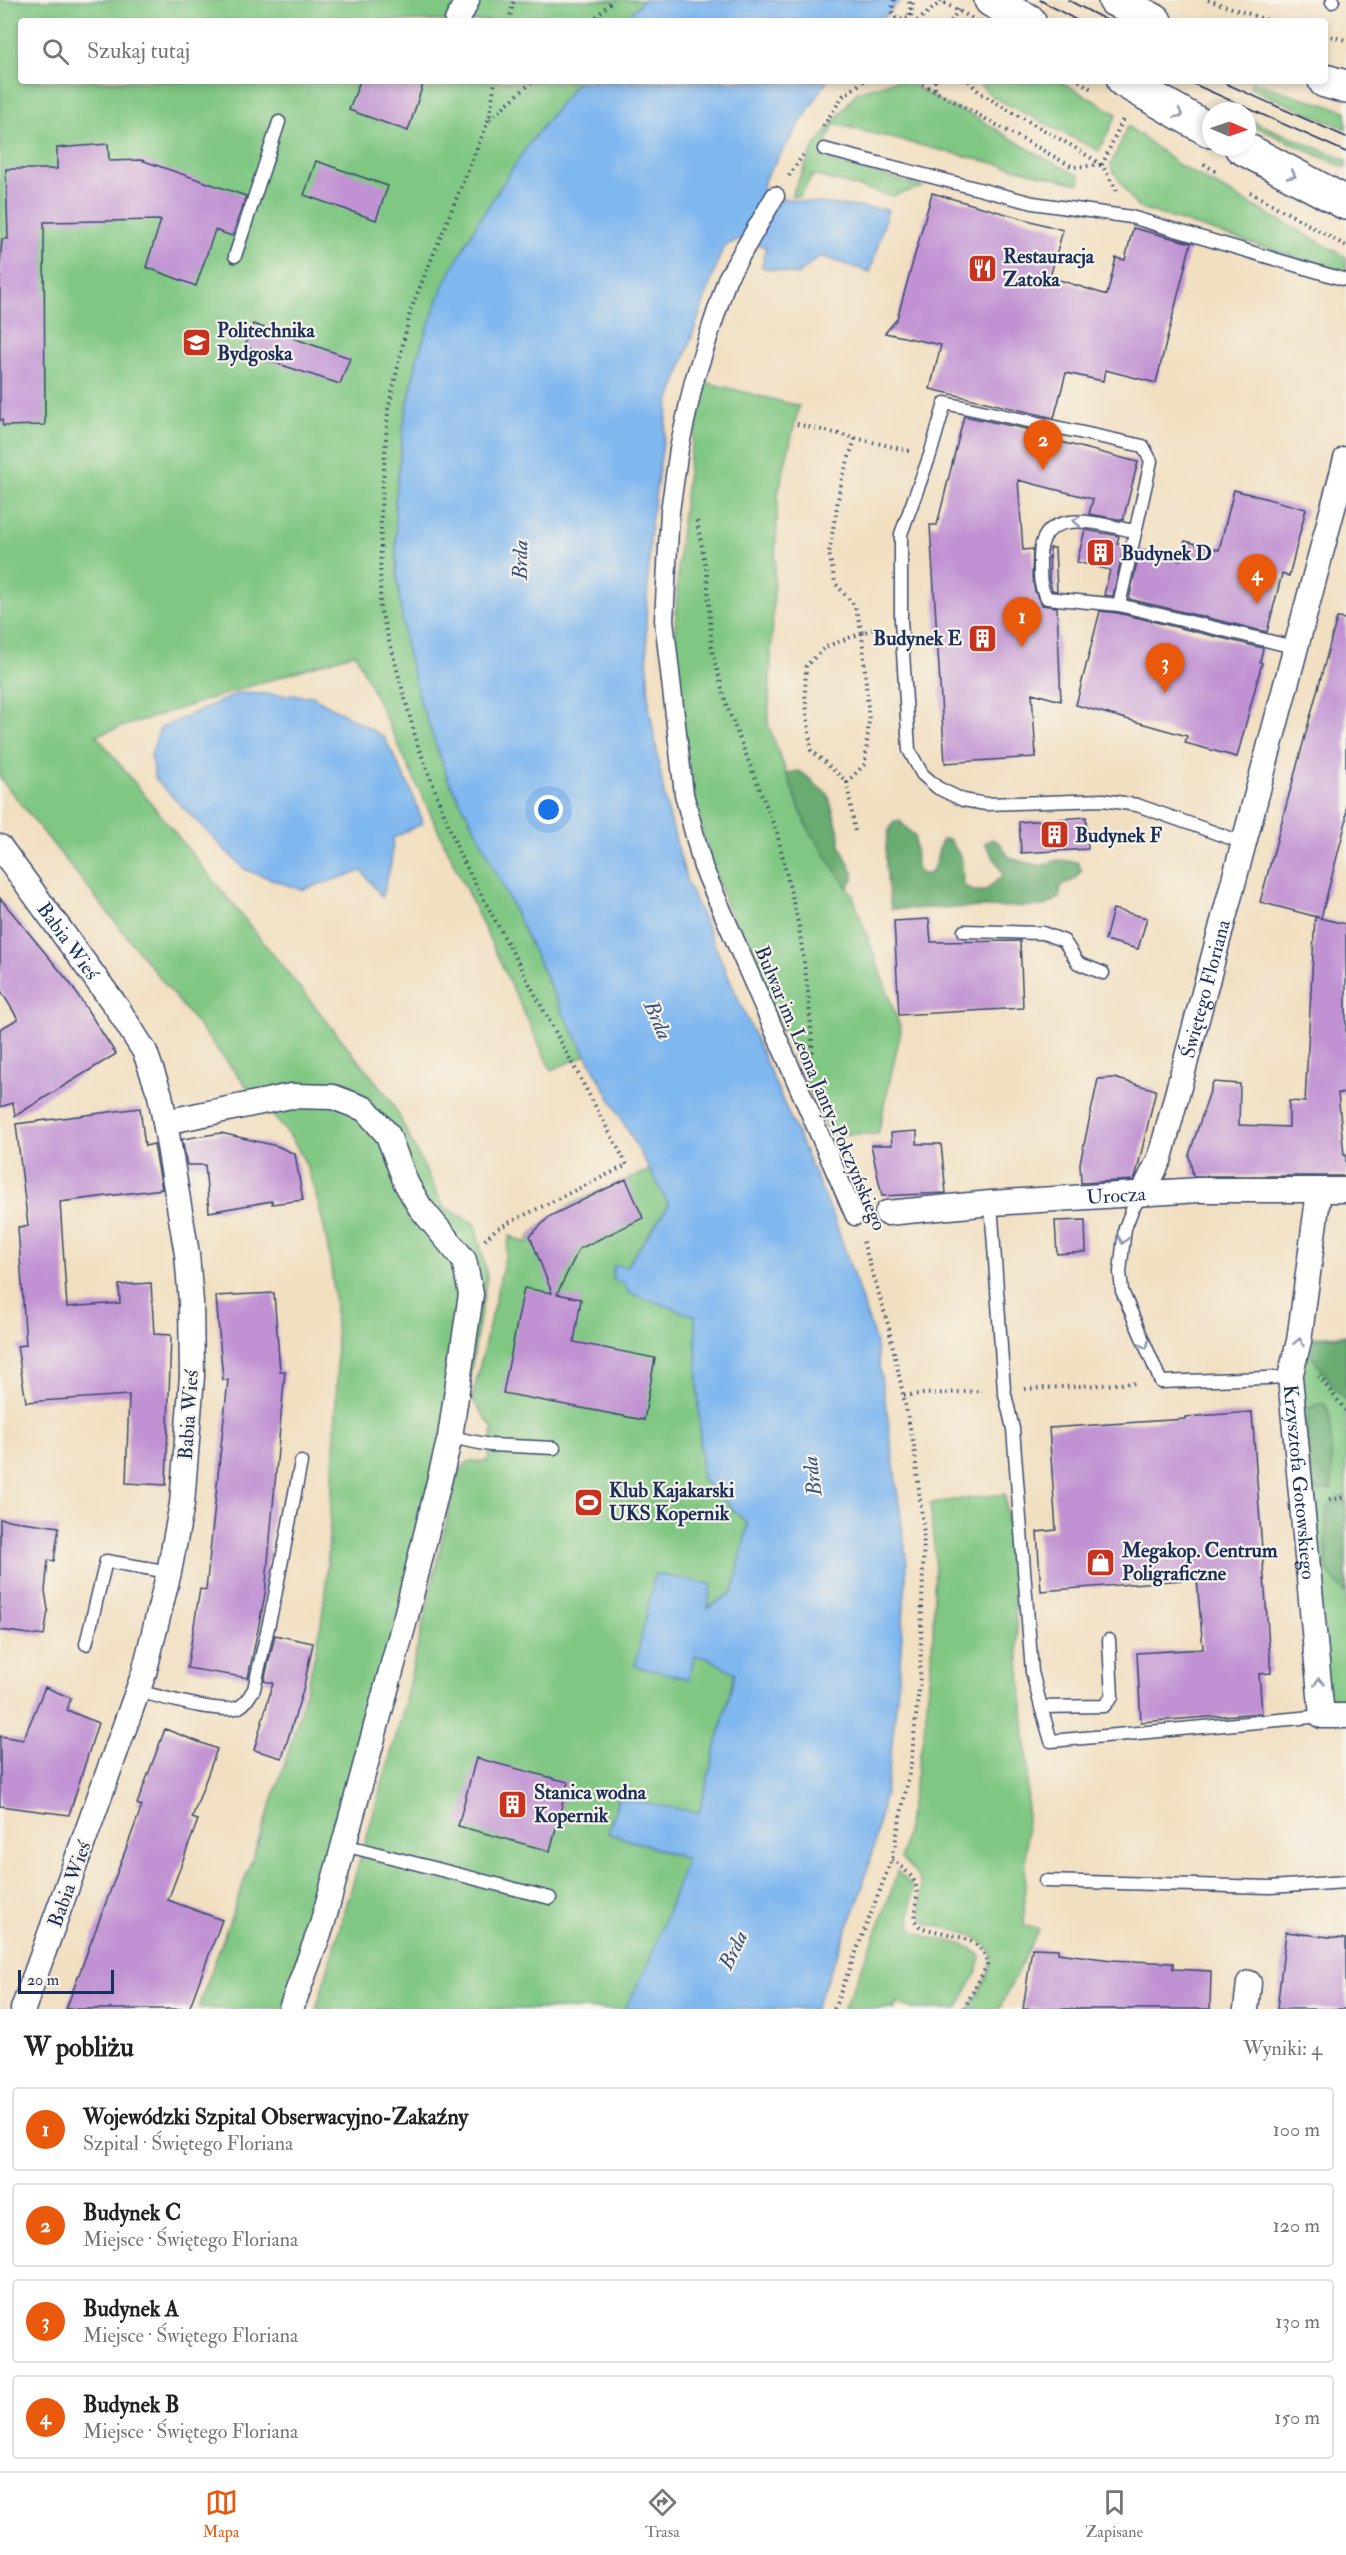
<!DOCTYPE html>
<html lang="pl">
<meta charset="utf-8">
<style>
body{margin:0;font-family:"IM FELL Double Pica",serif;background:#f6f6f6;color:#222}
.compass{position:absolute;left:1202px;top:102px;width:54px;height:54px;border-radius:50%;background:#fff;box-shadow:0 3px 9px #0003;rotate:92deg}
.scale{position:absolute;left:18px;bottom:15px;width:96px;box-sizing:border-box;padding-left:6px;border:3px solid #1b2f5e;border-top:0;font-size:16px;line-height:21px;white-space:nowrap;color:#1b2f5e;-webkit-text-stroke:4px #f7f3e8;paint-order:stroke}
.you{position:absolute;left:549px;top:810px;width:21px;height:21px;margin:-15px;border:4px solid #fff;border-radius:50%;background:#1a73e8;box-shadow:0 0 0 9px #1a73e833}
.badge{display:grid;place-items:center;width:39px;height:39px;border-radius:50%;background:#ea580c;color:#fff;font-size:20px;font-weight:700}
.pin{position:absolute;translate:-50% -50px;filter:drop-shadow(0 2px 3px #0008)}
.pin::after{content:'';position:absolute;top:32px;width:21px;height:18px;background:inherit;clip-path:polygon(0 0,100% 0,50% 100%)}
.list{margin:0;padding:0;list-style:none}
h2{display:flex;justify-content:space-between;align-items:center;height:78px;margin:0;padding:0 24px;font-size:26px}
h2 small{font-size:20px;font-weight:400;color:#767676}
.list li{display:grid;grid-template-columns:39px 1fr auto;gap:18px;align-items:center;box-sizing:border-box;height:84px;margin:0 12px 12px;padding:0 12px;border:2px solid #e0e0e0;border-radius:6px}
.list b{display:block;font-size:22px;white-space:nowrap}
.list p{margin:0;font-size:20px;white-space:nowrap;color:#767676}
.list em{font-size:20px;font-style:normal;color:#767676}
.icon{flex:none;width:33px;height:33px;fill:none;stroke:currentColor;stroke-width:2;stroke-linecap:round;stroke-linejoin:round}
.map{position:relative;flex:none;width:1346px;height:2009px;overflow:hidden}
.search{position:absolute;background:#fff;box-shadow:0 3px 9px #0003;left:18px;right:18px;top:18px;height:66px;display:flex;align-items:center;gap:15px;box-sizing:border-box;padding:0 21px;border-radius:6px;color:#767676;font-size:22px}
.sheet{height:462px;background:#fff}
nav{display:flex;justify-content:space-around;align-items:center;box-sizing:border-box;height:84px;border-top:2px solid #e0e0e0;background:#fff;font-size:16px;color:#767676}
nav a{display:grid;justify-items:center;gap:3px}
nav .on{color:#ea580c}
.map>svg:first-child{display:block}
.green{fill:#80c783;stroke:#4e7b70;stroke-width:1.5}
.forest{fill:#68ac71;stroke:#426e68;stroke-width:1.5}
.water{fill:#7fb7ef;stroke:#4d73a6;stroke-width:1.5}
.building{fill:#c092d3}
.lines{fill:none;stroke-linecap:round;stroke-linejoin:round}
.service-casing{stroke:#3b496d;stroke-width:15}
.pedestrian-casing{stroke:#3b496d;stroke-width:21}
.minor-casing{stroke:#3b496d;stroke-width:27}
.secondary-casing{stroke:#3b496d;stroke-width:36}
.path{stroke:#3b496d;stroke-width:4;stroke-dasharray:1.5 4.5;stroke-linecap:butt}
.service{stroke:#fff;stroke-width:12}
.pedestrian{stroke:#fff;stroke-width:18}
.minor{stroke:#fff;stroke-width:24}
.secondary{stroke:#fff;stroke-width:33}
.tram{stroke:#1b2f5e;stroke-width:1.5}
.path-bridge{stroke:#3b496d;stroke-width:4;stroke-dasharray:1.5 4.5;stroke-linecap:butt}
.oneway{stroke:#8d97ae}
.labels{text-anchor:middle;stroke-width:4.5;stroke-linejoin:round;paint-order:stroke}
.poi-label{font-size:20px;font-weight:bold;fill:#1b2f5e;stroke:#f7f3e8;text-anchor:start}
.street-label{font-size:20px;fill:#1b2f5e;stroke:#f7f3e8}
.water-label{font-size:21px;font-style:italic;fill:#345182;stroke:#f7f3e8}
</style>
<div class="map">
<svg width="1346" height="2009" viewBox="0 0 1346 2009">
<rect width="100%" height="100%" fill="#f7f3e8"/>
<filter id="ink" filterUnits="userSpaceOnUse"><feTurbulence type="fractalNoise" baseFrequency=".0167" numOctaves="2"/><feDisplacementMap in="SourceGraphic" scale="12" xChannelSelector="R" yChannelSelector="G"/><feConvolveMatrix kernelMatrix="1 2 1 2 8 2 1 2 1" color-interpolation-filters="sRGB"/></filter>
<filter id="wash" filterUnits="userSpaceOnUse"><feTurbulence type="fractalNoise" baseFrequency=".008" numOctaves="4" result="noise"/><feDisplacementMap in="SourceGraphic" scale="24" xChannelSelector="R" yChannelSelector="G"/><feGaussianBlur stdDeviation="1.35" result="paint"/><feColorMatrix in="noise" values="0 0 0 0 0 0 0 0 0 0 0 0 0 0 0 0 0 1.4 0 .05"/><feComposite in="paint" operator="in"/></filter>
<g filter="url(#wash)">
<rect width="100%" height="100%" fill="#f1dfc1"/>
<path class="green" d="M0,0H643L624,21H21V81H578L443,286L418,355L404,423L395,503L397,574L405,643L420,700L448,779L476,830L562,1011L587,1055L551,1070L355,653L96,735L392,1102L444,1207L475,1224L487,1276L459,1440L312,1925L283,2009H198C240,1889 289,1770 317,1645C327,1599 328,1549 331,1501C338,1390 346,1271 306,1165C294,1135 269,1112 248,1088L0,778Z
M894,81H906L947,105L974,116L1042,157L1080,176L1079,184L834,124L821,157L923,187L892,196L813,175L799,197L791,196L814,147L857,92Z
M976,81H1060L1117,114L1099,151L993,97Z
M1252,82L1346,111V129L1250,88Z
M1247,119L1346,160V168L1247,123Z
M1128,126L1179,165L1346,257V273L1137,207L1110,166Z
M705,382L799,406L778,494L768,724L806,825L852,894L901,1030L878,1134H829L732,919L709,860L696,805L680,719L674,652L679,549L689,462Z
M650,1170L669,1205L626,1267L623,1283L629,1293L695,1316L702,1479L748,1524L733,1592L707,1608L711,1584L655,1574L694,1655L708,1658L735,1672L699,1814L618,1798L608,1833L687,1859L649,1962L625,2009H316L400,1723L457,1474L468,1462L488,1461L493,1429L472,1399L510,1236L526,1243C542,1211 617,1183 650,1170Z
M1346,1335V1716H1322L1299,1341L1321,1336Z
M1005,1494L1028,1768L1024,1926L1039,1929L999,2009H969C989,1972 1013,1944 954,1930C945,1927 936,1927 927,1924C910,1907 938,1888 901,1859L925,1726L933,1636L935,1558L930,1503Z
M897,1871L913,1887L910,1916L912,1929C932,1944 962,1936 980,1956L978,1969L957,2009H913L896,2002L895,2009H843C863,1964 884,1919 897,1871Z"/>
<path class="forest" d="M799,771C811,778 816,787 828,794L840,836V845L853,873V879L847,888L806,825L786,773Z
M894,821H900L915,837L916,865L920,874H930C938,863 937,852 942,839L950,840L962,859L963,885L973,891H985L1003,875C999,863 991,855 985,843L992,839L1000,843L1008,856L1020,861L1041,866L1058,860L1077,862L1082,870L1074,880L1061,885L1059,898L1046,906L891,909C888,885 879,841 894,821Z
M1346,1336V1402L1312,1357L1314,1338Z
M1317,1404H1325L1330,1414L1332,1481L1331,1489L1312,1492L1306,1430L1309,1409Z
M1339,1497H1346V1594L1328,1572L1326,1561V1514L1329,1506Z"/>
<path class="water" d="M643,0H901L880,21H624Z
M578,81H827L765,178C763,185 762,189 767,195L798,201L888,210L870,272L820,256L797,275L762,267L766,247L739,239L725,246L720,255L669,403L651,523L646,620L649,706L665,800L687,882L834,1218L875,1340L887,1413L907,1564L899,1676L889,1772L874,1845L860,1896L815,2009H625L649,1962L687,1859L608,1833L619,1798L699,1813L735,1673L708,1658L694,1656L689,1679L635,1666L655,1574L711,1584L708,1608L733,1592L748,1524L702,1479L695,1316L629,1293L623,1283L612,1279L614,1265L626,1267L669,1205L562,1011L476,830L448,779L420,700L405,643L397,574L395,503L404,423L418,355L443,286L478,222L525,149Z
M239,693L312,696L384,737L410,788L423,823L393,838L391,864L382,897L362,871L301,890L244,869L155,779L151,755L160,728Z"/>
<g id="blocks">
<path class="building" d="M360,81H424L408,131L349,110Z
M108,144L109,161L141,160L246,196L232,236L215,230L196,286L146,267L161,220L44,222L45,425L3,426L2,420H0V264L2,239H8L6,169H57V148Z
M316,161L388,186L376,220L304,195Z
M932,193L1063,230L1050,277L1107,295L1116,258L1125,260L1133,228L1191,243L1156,383L1105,370L1103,381L1066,373L1054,418L930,389L941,345L885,333L897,319Z
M253,324L350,358L340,384L257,357L259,352L245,347Z
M964,416L1050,434L1049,439L1138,462L1123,520L1089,514L1093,499L1018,480L1023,550L1033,549L1032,577L1035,592L1042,605L1057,607L1061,701L1032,693L1036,757L945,763L930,525H937Z
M1234,490L1306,509L1289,576L1282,574L1267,632L1129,599L1140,550L1180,560L1185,541L1219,550Z
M1085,530L1119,536L1117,543L1124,545L1113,596L1104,595L1110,570L1077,562Z
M1050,548H1055L1057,591L1052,590L1049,580Z
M1100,611L1118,613L1263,648L1260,662L1262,663L1237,757L1185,743L1187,736L1076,705Z
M1337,618L1346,619V822L1321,918L1260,902Z
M1086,817L1088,849L1021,853L1019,822Z
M0,898L70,983L116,1054L15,1116L13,1103L0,1107V1029L18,1019L0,989Z
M1113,909L1147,918L1138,949L1105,940Z
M1315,917L1346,924V1094L1338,1093L1344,1155H1346V1176H1193L1189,1155L1213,1082L1240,1084L1239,1125L1289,1127V1101L1305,1102Z
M929,919L931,942L1020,941L1023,1008L899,1015L894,921Z
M1114,1078L1156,1090L1136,1175L1134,1180L1081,1183L1080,1163L1098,1079Z
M140,1108L145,1146L154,1144L162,1189L60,1202L67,1307L120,1303L119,1285L151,1283L154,1334L171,1335L166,1485L126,1483L129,1395L26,1402L17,1346L26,1345L18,1227L28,1226L16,1124Z
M917,1131V1144H941L946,1193L882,1196L871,1145H892L891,1133Z
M221,1133L277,1146L295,1154L303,1200L272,1204V1201L209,1212L205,1165H187L182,1139Z
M626,1179L643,1218L579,1249L557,1294L581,1299L574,1342L655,1358L644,1420L503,1393L524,1288L552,1293L530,1236L550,1216Z
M1085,1220L1086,1252L1057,1254L1055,1221Z
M274,1293L280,1371H285L265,1595L248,1678L187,1668L200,1589L206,1590L228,1380H223L216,1296Z
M1252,1412L1271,1673L1259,1674L1262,1713L1141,1722L1137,1653L1203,1649L1197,1579L1041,1591L1037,1532L1056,1530L1049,1428L1185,1419V1417Z
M0,1519L59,1527L54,1561L48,1560L45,1591L48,1610L44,1636L0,1630Z
M275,1635L313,1643L303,1690L282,1758L254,1750L273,1683L264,1681Z
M45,1687L71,1698L67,1710L98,1723L69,1815L0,1806V1736L23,1740Z
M165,1729L217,1749L192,1818L198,1820L168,1900L222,1920L189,2009H66L142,1806L137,1804Z
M476,1758L568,1782L550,1851L458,1826Z
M1286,1932L1346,1939V2009H1277Z
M1032,1948L1058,1949V1953L1111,1960L1173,1963V1969L1211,1971L1210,2009H1023Z"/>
</g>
</g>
<g filter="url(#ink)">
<use href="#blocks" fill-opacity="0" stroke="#3b496d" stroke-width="1.5"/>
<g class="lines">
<defs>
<path id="service" d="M1332,2L1333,0
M824,149L1033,203L1131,217L1346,280
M235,256L279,122
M1119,605L1047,598C1039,587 1040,575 1040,562C1038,503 1099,524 1134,531
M1244,843L1137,805L1103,800L986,804L963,800L938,788L922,774L909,750L901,620V534L930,455L945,403L1143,446L1151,461L1119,605L1294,647
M964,931L1043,933L1064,941L1078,963L1103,973
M1142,1194L1132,1210L1125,1228L1120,1272L1122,1291L1161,1382L1290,1377
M991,1203L1004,1390L1013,1429L1032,1672L1041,1707L1104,1706L1112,1697L1109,1640
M450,1437L490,1445L554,1448
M86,1644L106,1561L169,1572
M137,1691C158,1696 222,1715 239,1707C246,1704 250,1695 254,1689L274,1601L301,1462
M1041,1707L1051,1741L1322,1716
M344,1845L550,1898
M1045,1881L1270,1887L1346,1882"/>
<path id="pedestrian" d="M775,196L727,279L694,381L679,449L670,511L664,620L684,794L703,867L855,1216"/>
<g id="minor">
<path d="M457,21L467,0"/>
<path id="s1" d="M0,847L118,1009L145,1052L160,1095L165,1122L187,1254L191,1302L192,1376L182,1504L169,1572L144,1673L23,2009"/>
<path d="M165,1122L291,1096L333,1097L365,1109L388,1135L406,1183L420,1207L464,1260L471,1294L450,1437L406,1616L322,1925L291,2009"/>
<path id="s2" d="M1319,1191L1299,1341L1290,1377L1322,1716H1346"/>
<path id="s3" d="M1143,1193L1160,1158L1346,459"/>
<path id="s4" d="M887,1213L991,1203L1199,1190H1346"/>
<path d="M1246,2009L1249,1983"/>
</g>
<path id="secondary" d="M991,0L1029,21
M1115,0L1155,21
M1124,81L1211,131
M1325,81L1346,87
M1241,147L1346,203"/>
</defs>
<use href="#service" class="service-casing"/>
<use href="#pedestrian" class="pedestrian-casing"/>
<use href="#minor" class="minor-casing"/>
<use href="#secondary" class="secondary-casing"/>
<path class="path" d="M1208,0L1270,21
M509,21L514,0
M592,21L613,0
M908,21L910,8L909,0
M917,21L943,0
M951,21L959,9
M1325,35L1346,40
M917,81L1073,167L1101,165
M935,81V91
M969,81L979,92L1006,109L1069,144L1102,165L1117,191
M1079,81L1093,90
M490,119L533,81
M823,126L843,96L864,81
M1204,164L1218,173
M1102,165L1124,117
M789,176L803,155
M1250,192L1346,246
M797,424L910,451
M855,439L841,482L829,553L835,583L855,606L862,633L881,626
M697,521L707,574L712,650L726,704L777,833L799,927L808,992L813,1053
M862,633L869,721L865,764L847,782L811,750L805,694L806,666L825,647Z
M847,782L855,832
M485,1240L496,1229L627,1165L460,855L418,746L380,608L381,509L388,410L411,309L489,119L495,81
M1319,1376L1346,1411
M1025,1389L1137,1383
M904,1395L982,1391
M1329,1500L1346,1497
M892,1859C922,1883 918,1885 915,1921L920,1927C942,1935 985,1934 987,1965L964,2009
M834,2009L892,1859L911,1764L920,1678L924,1534L914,1446L888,1324L862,1238"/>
<use href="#service" class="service"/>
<use href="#pedestrian" class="pedestrian"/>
<use href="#minor" class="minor"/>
<use href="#secondary" class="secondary"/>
<path class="tram" d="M1040,0L1078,21
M1068,0L1108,21
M1187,81L1346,152
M1220,81L1346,137"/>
<path class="path-bridge" d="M894,0L892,11L896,18L904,20L911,17L913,0
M939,0L977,21"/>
</g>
<defs><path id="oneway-chevron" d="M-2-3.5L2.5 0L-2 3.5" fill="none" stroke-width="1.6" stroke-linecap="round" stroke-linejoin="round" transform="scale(1.5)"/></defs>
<g class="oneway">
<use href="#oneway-chevron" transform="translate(1179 114) rotate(29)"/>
<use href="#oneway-chevron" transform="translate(1292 175) rotate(28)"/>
<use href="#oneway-chevron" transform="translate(1077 521) rotate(-179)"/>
<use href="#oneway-chevron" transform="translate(1123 1240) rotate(99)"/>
<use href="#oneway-chevron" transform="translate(1299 1342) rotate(-78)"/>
<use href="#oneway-chevron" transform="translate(1145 1345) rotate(67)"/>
<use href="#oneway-chevron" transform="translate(1319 1682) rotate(-96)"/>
</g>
</g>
<defs>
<symbol id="restaurant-square" viewBox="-11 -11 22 22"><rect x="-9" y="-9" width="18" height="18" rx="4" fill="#c8321e" stroke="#f7f3e8"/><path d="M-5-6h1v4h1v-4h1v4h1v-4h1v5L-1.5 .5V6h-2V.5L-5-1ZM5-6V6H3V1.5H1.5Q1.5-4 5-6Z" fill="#fff"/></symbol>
<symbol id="university-square" viewBox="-11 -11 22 22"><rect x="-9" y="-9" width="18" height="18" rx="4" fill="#c8321e" stroke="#f7f3e8"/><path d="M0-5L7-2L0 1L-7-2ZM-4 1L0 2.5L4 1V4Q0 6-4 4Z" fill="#fff"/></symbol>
<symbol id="building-square" viewBox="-11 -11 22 22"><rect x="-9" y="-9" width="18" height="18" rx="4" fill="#c8321e" stroke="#f7f3e8"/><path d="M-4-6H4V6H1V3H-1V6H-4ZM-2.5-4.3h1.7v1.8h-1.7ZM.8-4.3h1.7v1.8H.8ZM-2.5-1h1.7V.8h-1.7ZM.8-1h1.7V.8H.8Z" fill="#fff"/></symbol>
<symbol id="stadium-square" viewBox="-11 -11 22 22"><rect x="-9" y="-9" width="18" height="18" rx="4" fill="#c8321e" stroke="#f7f3e8"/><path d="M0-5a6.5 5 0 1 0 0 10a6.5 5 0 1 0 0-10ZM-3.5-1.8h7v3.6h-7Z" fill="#fff"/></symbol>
<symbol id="shop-square" viewBox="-11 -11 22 22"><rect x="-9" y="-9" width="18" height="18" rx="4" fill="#c8321e" stroke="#f7f3e8"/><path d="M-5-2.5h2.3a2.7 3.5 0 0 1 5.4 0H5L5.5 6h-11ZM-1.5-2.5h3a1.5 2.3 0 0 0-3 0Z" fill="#fff"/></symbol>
</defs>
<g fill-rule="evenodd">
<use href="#restaurant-square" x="966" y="252" width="33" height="33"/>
<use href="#university-square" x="180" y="326" width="33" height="33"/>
<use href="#building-square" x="1084" y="536" width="33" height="33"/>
<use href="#building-square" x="966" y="622" width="33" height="33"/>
<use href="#building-square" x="1038" y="818" width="33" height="33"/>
<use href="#stadium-square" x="572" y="1486" width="33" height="33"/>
<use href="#shop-square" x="1084" y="1546" width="33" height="33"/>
<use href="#building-square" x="496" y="1788" width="33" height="33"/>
</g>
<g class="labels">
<g class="poi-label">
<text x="1003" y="263">Restauracja<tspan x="1003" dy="23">Zatoka</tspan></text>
<text x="217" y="337">Politechnika<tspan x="217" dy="23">Bydgoska</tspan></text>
<text x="1121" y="560">Budynek D</text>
<text x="962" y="645" text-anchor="end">Budynek E</text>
<text x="1075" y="842">Budynek F</text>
<text x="609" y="1497">Klub Kajakarski<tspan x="609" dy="23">UKS Kopernik</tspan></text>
<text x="1122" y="1557">Megakop. Centrum<tspan x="1122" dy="23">Poligraficzne</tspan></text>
<text x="534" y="1799">Stanica wodna<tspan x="534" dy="23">Kopernik</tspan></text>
</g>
<g class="street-label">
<text dy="7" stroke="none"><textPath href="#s1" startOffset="116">Babia Wieś</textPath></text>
<text dy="7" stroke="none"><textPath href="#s3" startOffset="214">Świętego Floriana</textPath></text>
<text transform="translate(821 1088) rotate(67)" y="7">Bulwar im. Leona Janty-Połczyńskiego</text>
<text dy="7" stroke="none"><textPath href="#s4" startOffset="230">Urocza</textPath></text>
<text transform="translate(188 1415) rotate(-86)" y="7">Babia Wieś</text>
<text dy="7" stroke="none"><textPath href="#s2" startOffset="294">Krzysztofa Gotowskiego</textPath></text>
<text transform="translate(69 1884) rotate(-70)" y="7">Babia Wieś</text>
</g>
<g class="water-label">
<text transform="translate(520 560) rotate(-89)" y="7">Brda</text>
<text transform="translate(658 1020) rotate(66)" y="7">Brda</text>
<text transform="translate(812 1476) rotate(-97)" y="7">Brda</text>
<text transform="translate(733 1950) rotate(-64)" y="7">Brda</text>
</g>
</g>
</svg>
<svg class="compass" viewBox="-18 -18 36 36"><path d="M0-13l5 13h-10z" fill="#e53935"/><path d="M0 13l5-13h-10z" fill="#767676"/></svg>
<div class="scale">20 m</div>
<div class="you"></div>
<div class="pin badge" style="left:1022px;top:647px">1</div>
<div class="pin badge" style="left:1043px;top:470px">2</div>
<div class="pin badge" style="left:1165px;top:693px">3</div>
<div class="pin badge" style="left:1257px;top:604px">4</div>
<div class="search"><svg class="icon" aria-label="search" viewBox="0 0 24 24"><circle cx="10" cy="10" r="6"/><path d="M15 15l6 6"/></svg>Szukaj tutaj</div>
</div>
<section class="sheet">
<h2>W pobliżu<small>Wyniki: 4</small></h2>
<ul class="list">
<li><span class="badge">1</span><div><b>Wojewódzki Szpital Obserwacyjno-Zakaźny</b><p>Szpital · Świętego Floriana</p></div><em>100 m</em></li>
<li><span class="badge">2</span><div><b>Budynek C</b><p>Miejsce · Świętego Floriana</p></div><em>120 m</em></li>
<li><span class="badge">3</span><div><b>Budynek A</b><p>Miejsce · Świętego Floriana</p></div><em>130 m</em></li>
<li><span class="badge">4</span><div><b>Budynek B</b><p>Miejsce · Świętego Floriana</p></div><em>150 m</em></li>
</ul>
</section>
<nav>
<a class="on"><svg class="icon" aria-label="map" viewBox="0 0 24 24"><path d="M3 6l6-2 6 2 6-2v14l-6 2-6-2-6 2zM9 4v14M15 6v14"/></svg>Mapa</a>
<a><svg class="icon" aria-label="directions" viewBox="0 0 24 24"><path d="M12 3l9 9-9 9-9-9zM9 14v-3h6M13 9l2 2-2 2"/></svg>Trasa</a>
<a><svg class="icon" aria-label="saved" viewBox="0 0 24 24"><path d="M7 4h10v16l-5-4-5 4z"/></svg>Zapisane</a>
</nav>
